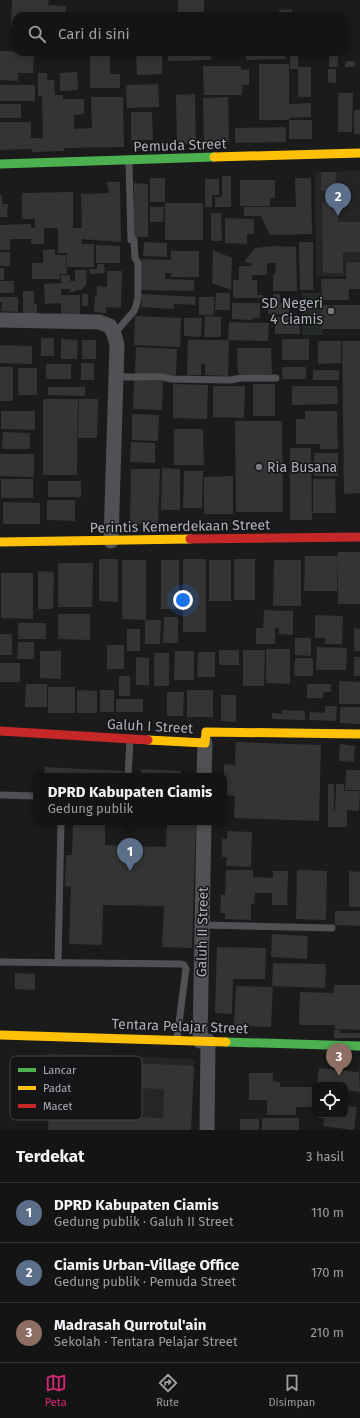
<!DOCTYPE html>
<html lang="id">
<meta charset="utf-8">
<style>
body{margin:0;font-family:"Fira Sans",sans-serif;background:#1d1d1d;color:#f1f3f6}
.controls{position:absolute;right:12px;bottom:12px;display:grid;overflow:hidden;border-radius:8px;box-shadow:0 2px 10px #0003}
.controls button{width:36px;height:36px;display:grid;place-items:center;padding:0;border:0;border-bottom:1px solid #333334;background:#141414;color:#f1f3f6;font:20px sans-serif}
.you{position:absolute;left:183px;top:600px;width:14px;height:14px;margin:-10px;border:3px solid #fff;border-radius:50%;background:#1a73e8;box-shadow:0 0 0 6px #1a73e833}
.badge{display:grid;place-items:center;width:26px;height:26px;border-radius:50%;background:#db2777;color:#fff;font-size:13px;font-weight:700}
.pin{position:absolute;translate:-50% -33px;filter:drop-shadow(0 1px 2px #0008)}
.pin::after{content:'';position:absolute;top:21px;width:14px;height:12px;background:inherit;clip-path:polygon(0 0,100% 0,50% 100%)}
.popup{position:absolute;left:33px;top:773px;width:194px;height:52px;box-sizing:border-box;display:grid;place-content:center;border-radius:8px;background:#141414;filter:drop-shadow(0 1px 3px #0005);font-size:13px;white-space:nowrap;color:#9d9ea0}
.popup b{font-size:15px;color:#f1f3f6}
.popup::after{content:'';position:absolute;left:50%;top:100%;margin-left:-8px;border:8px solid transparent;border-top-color:#141414}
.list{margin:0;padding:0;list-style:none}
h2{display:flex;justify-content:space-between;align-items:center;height:52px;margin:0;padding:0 16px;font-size:17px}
h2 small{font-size:13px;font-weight:400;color:#9d9ea0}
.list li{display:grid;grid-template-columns:26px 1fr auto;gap:12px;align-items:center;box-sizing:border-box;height:60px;padding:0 16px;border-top:1px solid #333334}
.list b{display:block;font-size:15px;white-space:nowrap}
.list p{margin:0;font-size:13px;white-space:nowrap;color:#9d9ea0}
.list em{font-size:13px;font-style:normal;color:#9d9ea0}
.icon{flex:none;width:22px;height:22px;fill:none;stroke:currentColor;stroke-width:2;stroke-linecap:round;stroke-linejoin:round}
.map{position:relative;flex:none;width:360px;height:1130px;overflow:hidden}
.search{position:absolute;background:#141414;box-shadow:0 2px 10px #0003;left:12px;right:12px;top:12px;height:44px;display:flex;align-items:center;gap:10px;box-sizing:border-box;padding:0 14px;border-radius:12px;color:#9d9ea0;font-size:15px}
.sheet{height:232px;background:#141414}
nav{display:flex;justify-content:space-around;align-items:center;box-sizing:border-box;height:56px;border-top:1px solid #333334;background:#141414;font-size:11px;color:#9d9ea0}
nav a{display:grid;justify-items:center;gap:2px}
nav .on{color:#db2777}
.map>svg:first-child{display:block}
.built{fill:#252527}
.green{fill:#242a25}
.building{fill:#343435;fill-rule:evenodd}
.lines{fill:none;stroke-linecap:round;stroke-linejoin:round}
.lane{stroke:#505154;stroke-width:7}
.street{stroke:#505154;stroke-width:15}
.fast{stroke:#4caf50;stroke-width:9}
.slow{stroke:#ffc107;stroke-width:9}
.jam{stroke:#c62828;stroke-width:9}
.poi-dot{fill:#7b7c82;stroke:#151517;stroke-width:1.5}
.labels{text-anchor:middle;stroke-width:3;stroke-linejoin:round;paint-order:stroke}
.street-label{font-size:14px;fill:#aeb1ba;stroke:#151517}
.poi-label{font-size:14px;fill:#aeb1ba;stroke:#151517;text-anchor:end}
.key{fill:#151517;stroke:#434448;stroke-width:1}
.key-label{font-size:11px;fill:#aeb1ba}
</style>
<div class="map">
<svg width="360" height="1130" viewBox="0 0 360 1130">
<rect width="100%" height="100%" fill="#1b1b1b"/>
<path class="built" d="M360,171V261H345V276H316L315,172Z
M47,1053L194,1059L191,1130H48L50,1084L46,1083Z"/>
<path class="green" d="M302,293H322L323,335H302Z"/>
<path class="building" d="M12,0H49L48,5L66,6V16H16V26H11Z
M178,0H204V16H178Z
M292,9V16H279V10Z
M0,51L34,52L33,73H18V81L0,80Z
M162,52V74L137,75L136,53Z
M168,52H211V60L168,61Z
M246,52H285V59L246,60Z
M329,52H338V67H329Z
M90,55H110V74H120V88H90Z
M290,56H298V67H311V97H298V69H290Z
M346,61H355V67H345Z
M259,64H289V104L311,103V117L289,118V120H259Z
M203,66H241V70L249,69V85H242V95H204Z
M328,69H336V83L328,82Z
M77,72L78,90L60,91V73Z
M38,73H47V80H54L55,95H63V99H84V114L74,115V129L92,128L91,97H123L124,147L64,148V151L32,152V149L0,150V122H31V138H43L42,96H38Z
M158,84L159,107L127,108L126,85Z
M0,85H35V101H0Z
M338,93H353L352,132H338Z
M195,94L196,143L177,144L176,95Z
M228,97L229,142H204L203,98Z
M0,104H21V118H0Z
M354,110H360V134H354Z
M131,112H152L153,140H131Z
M289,120H312V139H289Z
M286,127V142L235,143V128Z
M321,172H336L335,191H321Z
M222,176H231V207H215V197H222Z
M150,178H165V202H150Z
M295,178H311L312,234L270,235L261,216H244V207H296Z
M205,179H219V195H212V207H205Z
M240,180H275V198H270V206H240Z
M107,182H120L121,242L82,239V244H94V267H67V253H58V228H44V244H31V239H10V250H0V225L31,224V228H35V219H22V193L73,192V228H82L81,194L109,193Z
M134,183L148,184V237H133Z
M0,195H2V204H8L7,217H0Z
M322,202H338V222H360V252H343V273H323Z
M165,203H203V240H165Z
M150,207H164L163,222H150Z
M211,213H221L222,241H211Z
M225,218L254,219V234H247V244L225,243Z
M144,242L167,243V257L143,256Z
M299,242H313V290H300Z
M96,245L120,246V263H96Z
M276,246L296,247L297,291H273V274H275L276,263H267V275H252V280H257V295H263V298H233V280H239V266H252V263L244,262L255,248Z
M55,249V255H66L67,274H60V279H32V263H43V250Z
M213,250L232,258L231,290L212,283Z
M171,251H199V277H171V273H165V279L194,280V291L140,290L141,259L171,260Z
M0,252H10V266H0Z
M346,262H360V289H349V300H322L321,279H346Z
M97,264H104L105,273L90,274L89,269H97Z
M0,268H4V280H0Z
M75,270H87L86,285L82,290H75V292H70V289H61V295H80V314H61V303L45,304L44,284L61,283V275H70V281H75Z
M107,271H122L121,308L106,307V313L94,312L95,295H97V286L107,287Z
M0,281H14V293H0Z
M23,291H34V304H37V314H23Z
M216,293H230V310H215Z
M82,294H88V306H82Z
M142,294L196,297L195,305L174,304V309L141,307Z
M273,294H280V303H289V314H268V303H273Z
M0,297H18V312L1,311L2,302H0Z
M199,297H214V315H199Z
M232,303H260V318H253L252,320L232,319Z
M322,305H360V329H322Z
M135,316L181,318L180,347L134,345Z
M205,316L221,317V337H204Z
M275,317H299L300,334H275Z
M184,318H202L201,337L184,336Z
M229,322L269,323L268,341L228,340Z
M41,338H54V356H41Z
M61,339L78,340L77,359H61Z
M282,339H309V360H282Z
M82,340H96V359H82Z
M188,340H229L228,376L205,375V364H201V375H187Z
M318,341H341V363L318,364Z
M342,341H360V493L344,494Z
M0,345L32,346V364L0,363Z
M136,347L177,349L176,376L135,375Z
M237,348H271L272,374H238Z
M81,363H94V380H81Z
M46,364H71V379H46Z
M0,367H13V401H0Z
M282,367H306V379H282Z
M18,368H37V395H18Z
M313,370H339V380H313Z
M134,380L163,381L162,410L133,409Z
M173,384L208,385L207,419L173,418Z
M253,384H275V416H253Z
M213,386H245L244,418L213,417Z
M292,386H337L338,404L292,405Z
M48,387H85V396L48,395Z
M43,399H78L77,475H43Z
M79,399H98L97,438H78Z
M1,411H35V430L1,429Z
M305,411H337L338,449H320V444H296V419H305Z
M132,414L159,415L158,441L132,440Z
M235,421H282L283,512H236Z
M174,429H203L204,465H174Z
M3,432L30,433V449H2Z
M131,442L155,443V463L130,462Z
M290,448H311L312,520H290Z
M314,453H338V476H314Z
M0,454H34V477L0,476Z
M162,468L180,469V510H161Z
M131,469H160L158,524H130Z
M184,471H203L202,508H183Z
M233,476V514H204V477Z
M1,479H33V498H1Z
M313,479H335L336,513H313Z
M48,481H81V497H48Z
M47,500H75V521L47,520Z
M3,502L40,503V524H3Z
M338,552H360V604H338Z
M305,556H338L337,591H304Z
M99,559H118V602L99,601Z
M183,559H206V632H183Z
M234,559H255V600H234Z
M122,560H146V620L122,619Z
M161,560H179V609H161Z
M209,560H231V601H209Z
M274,560H301V606H273Z
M58,563H93L92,607H58Z
M38,571L54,572L53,609H38Z
M1,573H33V619L1,618Z
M264,610L293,611V635L279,634V628H275V644H256V628H263Z
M58,614H90V640L58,639Z
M315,615L343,616L342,644H325V638H315Z
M164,617H178V643H163Z
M145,620H161L160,644H145Z
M18,623H46V639H18Z
M354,628L360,629V651H354Z
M127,629H140V651H127Z
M0,634H12V655H0Z
M295,638H311V656L295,655Z
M18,642H34V659H17Z
M107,645H124V669H107Z
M317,647L347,648L346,670H316Z
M266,649H290V684L266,683Z
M219,650H239V665H219Z
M243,650H265L264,686H243Z
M40,651H61V679L40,678Z
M175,651H194V680H174Z
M198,652H215V677H197Z
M154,653H169V686H154Z
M136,657L149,658V685H136Z
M354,657H360V676H354Z
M295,658H313V676H294Z
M0,663H20V682H0Z
M119,676H130V696H119Z
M339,681L360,682V704H339Z
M26,684H47V707H25Z
M307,684H331V692H323V698H307Z
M48,687H75V713H48Z
M77,690L97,691V713H77Z
M100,690H114V712H100Z
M187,690H213V717H187Z
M167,692H184L183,716H167Z
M221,695H236V722L221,721Z
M116,699H143V712H116Z
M325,706H337L336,721L309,720L310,712L325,713Z
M340,707H360V724L340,723Z
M282,710L305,711V720L272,719V713L282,714Z
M236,742L321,745L319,821L234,818L235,796L224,795V764L235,765Z
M340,744L355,746L354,762L339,761Z
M45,767L123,771V776H44Z
M141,769L181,771V776H141Z
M346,770H360V790H345Z
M328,784H334V810L335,811L336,784H344V791H360L359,811L347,810V827H328Z
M73,822H105V845L166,847L167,822H196L192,948L162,947L164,906L103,905L102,945L69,944L71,887L65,886L66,855H72Z
M227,831L252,832L251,867L226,866L227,857H222V839H227Z
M226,870H253V877L273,878V871H288L287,905H272V893H255L254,904H251V920L225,919V913H220L221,895H225Z
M297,870L327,871L326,920L296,919Z
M349,871L360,872V907H349Z
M335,911H360V926L335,925Z
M272,934L308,936L307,959L271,957Z
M217,947L266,948L265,979H233L232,1014L215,1013Z
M273,963L326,964L325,988L272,986Z
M15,973L35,974V990L15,989Z
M334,985H360V1030L335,1029V1025H299L300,992L334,993Z
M236,986L273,987L271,1027L234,1026Z
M334,1030H340V1033H360V1038H334Z
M46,1060L113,1063L114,1060H129V1063L194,1066L191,1130H48L50,1084L46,1083ZM80,1086L164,1089L163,1118L78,1115Z
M359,1066L360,1092L345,1090V1085H317L319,1068L358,1072Z
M249,1073H273V1081L280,1082V1087H312V1107H296V1115H267V1100H249Z
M345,1106L357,1107L354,1130L323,1126L324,1115H345Z
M262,1118H299V1130H262Z
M240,1119H259V1130H240Z"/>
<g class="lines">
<path class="lane" d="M114,334L134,311L136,306L138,297V263L135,258L134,240H131L129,163
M116,377H163L171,379L230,380L242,378H276
M128,776L130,740
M0,795L36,796
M202,925L332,928
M0,962L181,964L184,965L186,969L177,1038
M58,963L61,822"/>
<path class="street" d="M0,320L99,322L110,326L114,334L117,345L111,541
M204,776L205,743
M200,1041L204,822
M207,1130L208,1041"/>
<path class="fast" d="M0,164L214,157
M226,1042L360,1046"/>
<path class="slow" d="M214,157L360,153
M0,542L190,539
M148,740L205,743L206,732L360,734
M0,1035L226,1042"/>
<path class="jam" d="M190,539L360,537
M0,731L148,740"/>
</g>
<g class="poi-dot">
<circle cx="331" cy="311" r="4"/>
<circle cx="259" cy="467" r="4"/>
</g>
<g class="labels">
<g class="street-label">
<text transform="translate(180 145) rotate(-2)" y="5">Pemuda Street</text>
<text transform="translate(180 526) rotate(-1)" y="5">Perintis Kemerdekaan Street</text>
<text transform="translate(150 726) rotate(3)" y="5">Galuh I Street</text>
<text transform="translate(202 932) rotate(-89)" y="5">Galuh II Street</text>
<text transform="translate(180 1026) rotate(2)" y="5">Tentara Pelajar Street</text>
</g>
<g class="poi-label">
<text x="323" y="308">SD Negeri<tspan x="323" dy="16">4 Ciamis</tspan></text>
<text x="267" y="472" text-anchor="start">Ria Busana</text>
</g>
</g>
<rect x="10" y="1056" width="132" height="64" rx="6" class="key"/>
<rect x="18" y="1068" width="18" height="4" fill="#4caf50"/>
<rect x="18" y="1086" width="18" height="4" fill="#ffc107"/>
<rect x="18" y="1104" width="18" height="4" fill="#c62828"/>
<g class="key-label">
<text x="43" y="1074">Lancar</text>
<text x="43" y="1092">Padat</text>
<text x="43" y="1110">Macet</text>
</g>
</svg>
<div class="controls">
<button><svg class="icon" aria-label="locate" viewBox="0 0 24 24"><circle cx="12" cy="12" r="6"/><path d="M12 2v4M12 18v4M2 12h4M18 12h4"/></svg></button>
</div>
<div class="you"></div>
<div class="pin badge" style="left:130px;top:871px;background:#5c6f8a">1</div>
<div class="popup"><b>DPRD Kabupaten Ciamis</b>Gedung publik</div>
<div class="pin badge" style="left:338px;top:216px;background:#5c6f8a">2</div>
<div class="pin badge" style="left:339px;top:1076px;background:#8d6e63">3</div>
<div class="search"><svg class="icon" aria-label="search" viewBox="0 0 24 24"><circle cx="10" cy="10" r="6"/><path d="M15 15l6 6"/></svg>Cari di sini</div>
</div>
<section class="sheet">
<h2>Terdekat<small>3 hasil</small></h2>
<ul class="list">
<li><span class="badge" style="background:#5c6f8a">1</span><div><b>DPRD Kabupaten Ciamis</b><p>Gedung publik · Galuh II Street</p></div><em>110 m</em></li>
<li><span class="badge" style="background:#5c6f8a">2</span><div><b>Ciamis Urban-Village Office</b><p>Gedung publik · Pemuda Street</p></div><em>170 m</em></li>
<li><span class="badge" style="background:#8d6e63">3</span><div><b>Madrasah Qurrotul'ain</b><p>Sekolah · Tentara Pelajar Street</p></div><em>210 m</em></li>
</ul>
</section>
<nav>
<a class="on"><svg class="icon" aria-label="map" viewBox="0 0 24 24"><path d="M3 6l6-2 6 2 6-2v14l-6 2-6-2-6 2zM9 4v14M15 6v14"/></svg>Peta</a>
<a><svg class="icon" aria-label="directions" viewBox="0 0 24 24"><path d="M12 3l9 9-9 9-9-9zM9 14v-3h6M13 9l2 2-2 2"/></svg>Rute</a>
<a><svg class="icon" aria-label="saved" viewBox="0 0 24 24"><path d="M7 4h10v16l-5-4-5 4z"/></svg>Disimpan</a>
</nav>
